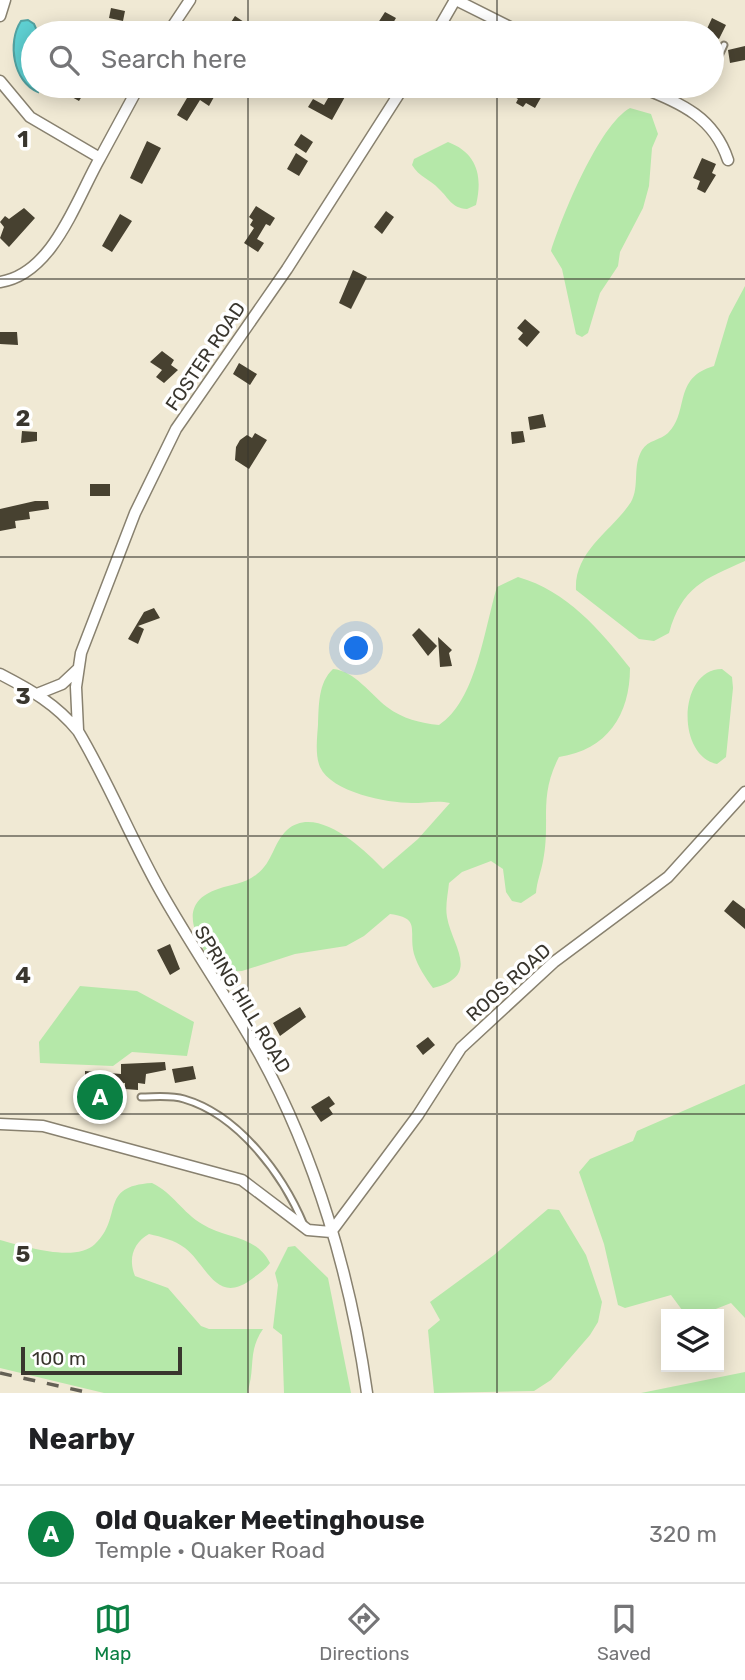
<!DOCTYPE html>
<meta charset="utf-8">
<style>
body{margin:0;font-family:Rubik,sans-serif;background:#f6f6f6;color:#202124}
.controls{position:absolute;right:21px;bottom:21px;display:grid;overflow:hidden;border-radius:0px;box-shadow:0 4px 18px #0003}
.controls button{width:63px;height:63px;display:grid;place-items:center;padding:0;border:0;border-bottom:2px solid #e0e0e0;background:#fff;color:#202124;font:35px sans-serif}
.scale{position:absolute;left:21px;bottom:18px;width:161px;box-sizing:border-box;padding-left:7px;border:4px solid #39362e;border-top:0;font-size:19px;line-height:24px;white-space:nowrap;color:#39362e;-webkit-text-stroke:5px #fff;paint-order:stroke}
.you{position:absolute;left:357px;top:649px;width:24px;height:24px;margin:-18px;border:5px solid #fff;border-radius:50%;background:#1a73e8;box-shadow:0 0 0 10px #1a73e833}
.badge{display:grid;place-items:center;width:46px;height:46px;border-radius:50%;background:#0b8043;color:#fff;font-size:23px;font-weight:700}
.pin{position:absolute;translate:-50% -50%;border:4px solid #fff;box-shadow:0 2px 7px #0006}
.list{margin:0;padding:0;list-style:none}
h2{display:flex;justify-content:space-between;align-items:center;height:91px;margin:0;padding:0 28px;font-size:30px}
h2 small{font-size:23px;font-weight:400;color:#757577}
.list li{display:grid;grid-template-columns:46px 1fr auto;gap:21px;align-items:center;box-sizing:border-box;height:98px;padding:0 28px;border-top:2px solid #e0e0e0}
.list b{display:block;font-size:26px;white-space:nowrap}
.list p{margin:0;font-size:23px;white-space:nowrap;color:#757577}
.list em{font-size:23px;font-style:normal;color:#757577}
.icon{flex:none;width:38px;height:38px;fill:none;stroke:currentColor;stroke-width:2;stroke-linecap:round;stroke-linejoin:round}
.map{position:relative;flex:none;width:745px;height:1393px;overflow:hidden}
.search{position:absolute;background:#fff;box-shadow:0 4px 18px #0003;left:21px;right:21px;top:21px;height:77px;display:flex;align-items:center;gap:18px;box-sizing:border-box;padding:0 24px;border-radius:38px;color:#757577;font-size:26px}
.sheet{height:189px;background:#fff}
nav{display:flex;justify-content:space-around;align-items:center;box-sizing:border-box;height:98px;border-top:2px solid #e0e0e0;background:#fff;font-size:19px;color:#757577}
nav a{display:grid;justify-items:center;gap:4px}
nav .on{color:#0b8043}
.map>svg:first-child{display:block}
.green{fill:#b5e8a9}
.water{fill:#5ed0d2;stroke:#53a2a1;stroke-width:2}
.building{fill:#474130}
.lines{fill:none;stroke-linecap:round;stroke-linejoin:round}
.lane-casing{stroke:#88816f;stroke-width:9}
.street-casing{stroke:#88816f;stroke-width:13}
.lane{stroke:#fff;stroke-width:5}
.street{stroke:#fff;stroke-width:10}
.rail{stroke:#646055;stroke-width:3.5;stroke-dasharray:12 12;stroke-linecap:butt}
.grid{fill:none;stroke:#39362e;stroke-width:2;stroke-opacity:0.55}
.labels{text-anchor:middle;stroke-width:7;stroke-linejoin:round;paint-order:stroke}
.street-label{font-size:19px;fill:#39362e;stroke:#fff}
.grid-label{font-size:23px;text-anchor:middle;font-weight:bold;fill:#39362e;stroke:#fff;stroke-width:7;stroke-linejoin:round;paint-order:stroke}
</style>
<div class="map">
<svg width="745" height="1393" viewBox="0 0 745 1393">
<rect width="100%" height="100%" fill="#f0e9d4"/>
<path class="green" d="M630,108L651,114L658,134L652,148L649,186L643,208L620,252L618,266L600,293L588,333L582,337L576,334L562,269L551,251C562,216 599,125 630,108Z
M448,142C477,153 483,176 476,205L467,209C451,208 449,198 439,189C430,179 419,177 412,165L414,159Z
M745,286V561C704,579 682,587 669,633L654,641L639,639L576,590C574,551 612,531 631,502C640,486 632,467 642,450C648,440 661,440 668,433C690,412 672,378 714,366L729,316Z
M518,577C567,591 599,629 630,668C630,715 607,750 559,757C538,797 551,821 543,861C541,872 537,881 536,893L521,903L512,901L506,892L503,869L491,861L462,872L449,883C448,894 445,906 447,917C452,946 482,976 433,988C425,977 418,967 414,954C408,931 422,918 390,914L364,936L346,946L295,954L242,971L217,972C201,944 171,905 218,889C232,884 245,884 257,874C273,862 273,843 287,830C316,804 363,848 383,869L418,839L450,803C438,800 425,803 412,803C387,803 331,792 320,767C315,755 317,738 318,725C319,705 318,683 333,669C355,671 370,694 387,707C403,719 420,723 439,725C476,701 484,630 497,587Z
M722,669L732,677L733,688L726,757L717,764C676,756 678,669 722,669Z
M80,986L137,991L194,1022L187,1056L132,1052L113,1066L40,1063L39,1042Z
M745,1084V1318L731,1303L703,1314H685L671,1295L625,1308L618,1305L604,1244L579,1172L590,1159L633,1141L637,1131Z
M152,1183C173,1193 183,1213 202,1224C226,1239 256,1235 270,1263C264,1271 257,1275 249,1281C216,1304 206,1264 185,1248C174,1240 162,1237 149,1234C133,1243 128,1259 135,1276L168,1288L201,1326L209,1329H263C247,1352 256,1369 247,1393H104L0,1368V1240C23,1246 76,1263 95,1244C124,1217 98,1186 152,1183Z
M548,1209L559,1210L586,1255L602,1302L598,1322L590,1335L551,1380L534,1391L434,1393L428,1330L440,1320L430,1302L494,1255Z
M295,1246L328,1278L351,1393H284L282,1335L273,1328L278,1285L275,1273L288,1247Z
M745,1372V1393H641Z"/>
<path class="water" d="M28,20L34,24L38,33H33V86H39L38,92C13,82 7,42 21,21Z"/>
<path class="building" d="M111,8L125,11L123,21L109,18Z
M385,12L396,18L389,30L385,28L381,33L374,29Z
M235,16L247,24L241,33H224Z
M712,18L726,25L719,39L705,33Z
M745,46V60L730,63L728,50Z
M52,86H80L78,89L84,93L79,101Z
M194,86H202L214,97L209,106L200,100L187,121L177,115Z
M335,86H351L332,120L308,107L313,99L324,105Z
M497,86H521L528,90L531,87L543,94L535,108L526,103L523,107L516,103L518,99Z
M301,134L313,142L306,153L294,145Z
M147,141L161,148L142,184L130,178Z
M296,153L308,161L299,176L287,169Z
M702,158L716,164L712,173L716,175L705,193L697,189L700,181L693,178Z
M256,206L275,218L270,226L266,224L257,239L264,243L258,252L244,243L254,228L250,225L253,220L249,217Z
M24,208L35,218L9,247L0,238L4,227L0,222L5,216L9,219Z
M386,211L394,217L382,234L374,227Z
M120,214L132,221L112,252L102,246Z
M353,270L367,277L351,309L339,303Z
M525,319L540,332L527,347L518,339L523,333L517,328Z
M0,332H17L18,345L0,344Z
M162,351L174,360L171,365L178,370L164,383L156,377L162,370L150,362Z
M239,363L257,374L250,385L233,374Z
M543,414L546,427L530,430L528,417Z
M22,431L37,432V441L21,443Z
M523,431L525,442L512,444L511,432Z
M255,433L267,440L249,469L235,460L236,447L240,440L247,435L252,438Z
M90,484H110V496H90Z
M35,501H48L49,509L29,512L30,519L15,521L16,528L0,531V509Z
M154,608L160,618L138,626L144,629L138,644L128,639L144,612Z
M419,628L437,646L428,656L412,635Z
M438,637L452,650L449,653L452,666L440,667Z
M733,900L745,909V929L724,911Z
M170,944L180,969L170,975L157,950Z
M300,1007L306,1017L280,1036L273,1023Z
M428,1037L435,1045L423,1055L416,1046Z
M165,1062L166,1070L146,1074L145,1084L138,1083V1090L125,1089V1083L85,1080V1071L121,1074V1064Z
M193,1066L196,1079L175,1083L172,1069Z
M329,1096L335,1104L329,1108L333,1114L321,1122L311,1107Z"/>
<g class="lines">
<defs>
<path id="lane" d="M712,62L719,56L724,45
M656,93L669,86
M141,1097C155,1097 171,1095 184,1099C239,1115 283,1175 304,1225"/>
<path id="street" d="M456,0L522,33
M0,16L5,0
M168,33L190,0
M436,33L455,0
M0,81L30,117L100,158L139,86
M638,86C679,103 713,115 728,160
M0,282C53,274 76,200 100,158
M0,674C31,690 56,704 78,731C109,783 131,839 161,892C192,947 229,1000 260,1055C316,1157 351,1278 367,1393
M37,694L62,684L78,669
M78,730L76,687L81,653L135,513L176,429L287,269L404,86
M0,1124L43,1126L242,1180L308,1230L331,1232L418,1115L461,1048L554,962L668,877L745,792"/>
</defs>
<use href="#lane" class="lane-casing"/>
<use href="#street" class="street-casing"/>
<use href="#lane" class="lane"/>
<use href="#street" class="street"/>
<path class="rail" d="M0,1373L90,1393"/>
</g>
<path class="grid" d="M248,0V33M497,0V33M248,86V1393M497,86V1393M0,279H745M0,557H745M0,836H745M0,1114H745"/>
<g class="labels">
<g class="street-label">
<text transform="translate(205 356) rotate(-56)" y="7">FOSTER ROAD</text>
<text transform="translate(508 982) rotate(-42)" y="7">ROOS ROAD</text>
<text transform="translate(243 999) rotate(59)" y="7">SPRING HILL ROAD</text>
</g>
</g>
<g class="grid-label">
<text x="23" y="147">1</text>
<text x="23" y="426">2</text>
<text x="23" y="704">3</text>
<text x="23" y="983">4</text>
<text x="23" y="1262">5</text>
</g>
</svg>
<div class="controls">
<button><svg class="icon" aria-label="layers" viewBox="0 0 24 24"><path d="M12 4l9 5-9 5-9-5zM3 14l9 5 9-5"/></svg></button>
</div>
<div class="scale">100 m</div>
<div class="you"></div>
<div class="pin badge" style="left:100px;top:1097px">A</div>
<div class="search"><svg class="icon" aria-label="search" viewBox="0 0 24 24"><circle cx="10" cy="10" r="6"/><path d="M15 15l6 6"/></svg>Search here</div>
</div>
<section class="sheet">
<h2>Nearby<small></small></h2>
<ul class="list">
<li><span class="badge">A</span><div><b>Old Quaker Meetinghouse</b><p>Temple · Quaker Road</p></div><em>320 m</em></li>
</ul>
</section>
<nav>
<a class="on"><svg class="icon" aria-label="map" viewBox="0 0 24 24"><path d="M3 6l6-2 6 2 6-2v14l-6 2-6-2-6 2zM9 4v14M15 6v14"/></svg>Map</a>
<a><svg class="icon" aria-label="directions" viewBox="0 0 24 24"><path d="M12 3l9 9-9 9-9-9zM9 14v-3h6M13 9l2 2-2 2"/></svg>Directions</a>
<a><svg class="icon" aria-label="saved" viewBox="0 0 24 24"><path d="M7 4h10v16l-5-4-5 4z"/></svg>Saved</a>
</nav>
